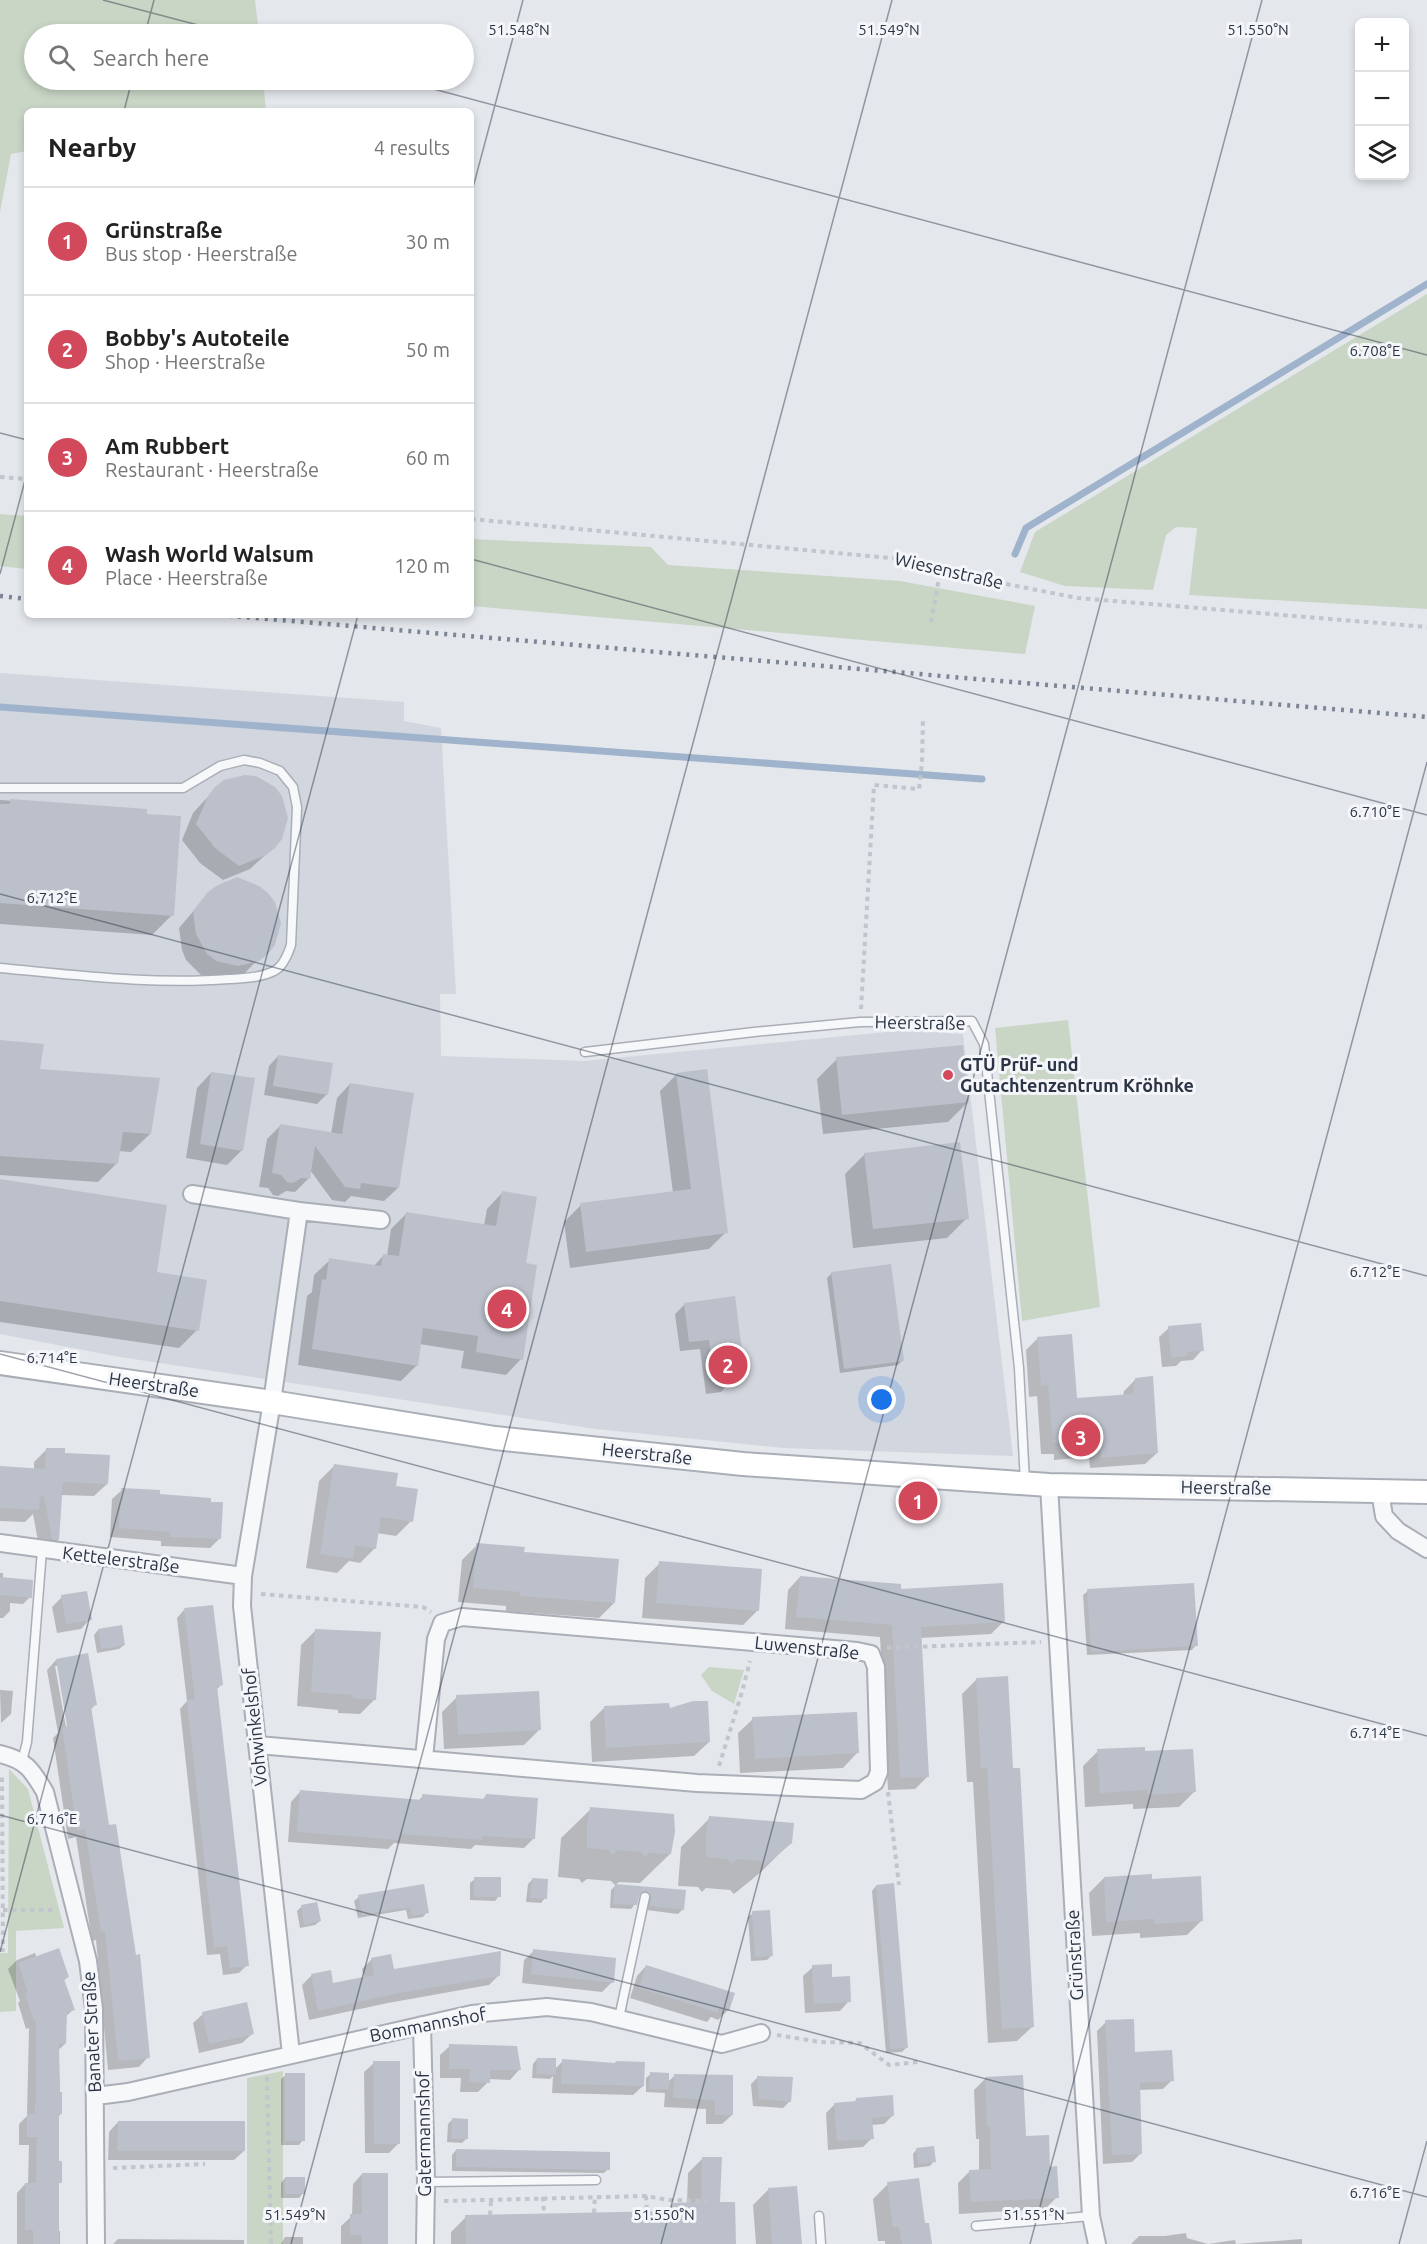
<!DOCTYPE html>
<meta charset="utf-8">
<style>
body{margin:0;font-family:Ubuntu,sans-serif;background:#f6f6f6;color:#222}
.controls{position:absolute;right:18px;top:18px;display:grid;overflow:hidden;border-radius:9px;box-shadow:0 3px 9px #0003}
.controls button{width:54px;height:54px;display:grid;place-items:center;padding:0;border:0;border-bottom:2px solid #e0e0e0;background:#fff;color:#222;font:30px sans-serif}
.you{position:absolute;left:882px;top:1400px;width:21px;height:21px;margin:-15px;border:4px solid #fff;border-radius:50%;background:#1a73e8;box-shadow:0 0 0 9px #1a73e833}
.badge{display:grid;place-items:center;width:39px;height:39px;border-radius:50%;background:#d1495b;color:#fff;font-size:20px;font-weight:700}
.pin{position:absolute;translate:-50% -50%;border:3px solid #fff;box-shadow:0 2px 6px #0006}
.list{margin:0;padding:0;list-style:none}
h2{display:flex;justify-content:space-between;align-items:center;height:78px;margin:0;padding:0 24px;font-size:26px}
h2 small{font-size:20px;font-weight:400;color:#767676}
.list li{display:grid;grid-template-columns:39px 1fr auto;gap:18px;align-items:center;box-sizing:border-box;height:108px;padding:0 24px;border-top:2px solid #e0e0e0}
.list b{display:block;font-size:22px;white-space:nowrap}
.list p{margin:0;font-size:20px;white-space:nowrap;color:#767676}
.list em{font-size:20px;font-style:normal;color:#767676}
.icon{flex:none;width:33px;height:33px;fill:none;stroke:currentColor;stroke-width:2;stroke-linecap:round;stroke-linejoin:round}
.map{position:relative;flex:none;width:1427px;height:2244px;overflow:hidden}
.search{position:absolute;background:#fff;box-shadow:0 3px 9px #0003;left:24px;top:24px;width:450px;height:66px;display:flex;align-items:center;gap:15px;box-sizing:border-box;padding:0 21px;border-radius:33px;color:#767676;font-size:22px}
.panel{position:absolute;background:#fff;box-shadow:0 3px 9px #0003;left:24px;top:108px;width:450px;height:510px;border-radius:9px}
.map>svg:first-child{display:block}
.built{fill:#d2d6de}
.green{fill:#c9d6c5}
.shadow{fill:#0003;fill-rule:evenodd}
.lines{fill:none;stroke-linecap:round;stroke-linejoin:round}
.stream{stroke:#9fb4cc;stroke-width:7}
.building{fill:#bbc0ca}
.service-casing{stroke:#a9aeb7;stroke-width:11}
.minor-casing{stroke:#a9aeb7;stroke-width:20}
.secondary-casing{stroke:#a9aeb7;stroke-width:26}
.path{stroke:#c2c5cb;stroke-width:4;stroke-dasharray:4.5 4.5;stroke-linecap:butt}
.service{stroke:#f7f8fa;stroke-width:8}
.minor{stroke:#f7f8fa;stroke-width:16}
.secondary{stroke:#fff;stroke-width:22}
.rail{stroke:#7d8696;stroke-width:4.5;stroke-dasharray:3 6;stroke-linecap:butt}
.ticks{fill:none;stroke:#2b3445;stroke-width:1.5;stroke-opacity:0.45}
.poi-dot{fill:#d1495b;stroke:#f4f6f9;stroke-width:2}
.labels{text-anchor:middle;stroke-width:6;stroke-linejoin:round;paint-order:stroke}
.street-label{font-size:18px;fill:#2b3445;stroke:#f4f6f9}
.poi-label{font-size:18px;font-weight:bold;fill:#2b3445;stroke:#f4f6f9;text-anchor:start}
.ticks-label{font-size:15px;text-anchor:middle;fill:#2b3445;stroke:#f4f6f9;stroke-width:6;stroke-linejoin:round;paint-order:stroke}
</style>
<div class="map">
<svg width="1427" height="2244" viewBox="0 0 1427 2244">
<rect width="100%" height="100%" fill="#e4e7ec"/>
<path class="built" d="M0,673L404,702V721L441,728L456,994H440L441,1056L584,1061L908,1030L963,1034L1013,1456L784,1448L596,1429L120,1357L0,1334Z"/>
<path class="green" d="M0,0H255L259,34H34V80H263L266,111H27V151L11,154L0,212Z
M1427,294V609L1189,595L1197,528L1176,527L1166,535L1153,590L1065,586L1020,572L1035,532Z
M0,514L27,516V569L0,566Z
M471,539L651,547L668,565L900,581L1035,606L1025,654L471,606Z
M1068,1020L1100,1307L1022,1321L995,1028Z
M709,1667L744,1670L734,1704L712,1691L701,1675Z
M9,1769L28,1789L64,1928L16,1931V2011L0,2012V1953H8Z
M283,2071V2244H247V2078Z"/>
<path class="shadow" d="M216,788L274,847L250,869L223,880L200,863L182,840L193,813Z
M0,800L145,810L172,915L152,935L0,924Z
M208,894L273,944L243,975L222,981L201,975L186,960L182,950L179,928Z
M0,1042L38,1071L150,1134L131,1152L118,1151L116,1164L98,1182L0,1175Z
M278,1056L327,1094L317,1104L264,1095L269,1066Z
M837,1059L968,1102L948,1122L823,1134L817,1079Z
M211,1073L242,1150L227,1165L186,1158L197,1088Z
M677,1074L726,1232L709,1249L570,1268L564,1222L581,1205L673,1193L660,1091Z
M350,1084L398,1188L384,1201L351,1196L345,1202L332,1200L310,1170L309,1178L295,1192L286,1191L278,1196L273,1195L268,1188L259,1187L267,1139L280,1126L331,1134L337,1098Z
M865,1154L967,1218L947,1238L853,1248L845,1174Z
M0,1181L156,1274L197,1330L179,1348L0,1322Z
M502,1193L524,1264L521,1359L506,1375L461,1368L464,1351L419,1344L417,1365L401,1381L298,1365L307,1296L312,1292L314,1275L330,1260L373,1267L384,1255L387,1256L391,1229L406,1214L484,1226L487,1209Z
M832,1273L902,1361L898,1365L840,1373L827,1278Z
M684,1305L744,1374L734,1384H728L721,1392L706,1394L700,1349L680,1351L675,1314Z
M1169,1328L1202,1350L1193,1360L1181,1361L1176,1366L1162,1367L1159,1337Z
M1037,1339L1076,1400L1123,1396L1124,1391L1136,1379L1157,1453L1145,1464L1090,1468L1089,1457L1054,1460V1454H1041L1037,1396L1029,1397L1026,1350Z
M47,1449L63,1455L107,1484L94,1496L60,1495L58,1540L45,1552H40L33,1514L25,1522L0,1521V1467L34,1470V1462Z
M334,1466L411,1521L396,1536L377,1533L375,1548L360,1563L349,1561L337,1573L306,1568L319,1481Z
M122,1490L158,1496L219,1539L210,1548L161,1546V1541L110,1537L112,1499Z
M477,1545L614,1603L599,1618L506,1611V1606L458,1602L462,1560Z
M660,1563L758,1610L743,1625L642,1618L645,1578Z
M0,1573H3V1579L30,1597L23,1604L10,1603V1611L3,1618H0Z
M800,1577L899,1591L1004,1621L991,1634L920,1638L928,1776L915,1789L888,1790L880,1637L785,1629L788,1590Z
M1088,1591L1196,1645L1192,1650L1087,1655L1083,1595Z
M62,1597L90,1619L81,1629L57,1633L52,1607Z
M184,1610L222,1684L216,1690L247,1965L239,1973L223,1975L220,1954L207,1955L180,1709L187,1701L177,1618Z
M98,1630L124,1645L119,1649L97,1653L94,1635Z
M316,1630L375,1699L360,1714L338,1713V1710L297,1706L301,1645Z
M56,1660L95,1705L90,1710L108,1826L148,2057L139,2067L108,2070L96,1940L92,1941L76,1837L68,1839L53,1738L58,1733L47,1670ZM55,1666H58L70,1733H67Z
M977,1679L1011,1770L1032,2027L1017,2041L988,2043L973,1782H967L962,1694Z
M0,1690L13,1691L11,1714L1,1723Z
M457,1697L539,1730L524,1745L444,1749L442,1712Z
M605,1707L668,1710L709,1742L694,1756L592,1762L590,1722Z
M753,1719L857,1753L843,1768L740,1773L738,1733Z
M1098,1751L1144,1753L1194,1792L1179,1807L1133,1809V1804L1085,1807L1083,1766Z
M300,1792L418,1801L423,1796L482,1800L486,1796L533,1839L524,1848L475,1845L471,1849L394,1843L388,1849L288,1842L291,1802Z
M591,1809L670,1854L640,1883L619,1882L615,1885L611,1881L587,1879L582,1883L579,1879L558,1877L561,1838Z
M710,1818L791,1842L761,1872L734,1894L730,1890L706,1888L702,1892L698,1887L678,1886L681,1847Z
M1104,1878L1151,1881L1202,1920L1187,1935L1140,1938V1933L1092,1936L1089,1893Z
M475,1879L499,1896L495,1901L470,1900V1883Z
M532,1880L545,1898L541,1903L526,1902L528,1884Z
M423,1886L427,1912L423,1917L408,1919L406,1910L358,1918L354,1901L359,1897Z
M615,1886L684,1891L683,1909L678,1914L646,1910L647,1900L641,1894L638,1896L635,1904L631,1909L610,1908L611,1890Z
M876,1886L907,2047L902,2052L886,2053L872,1891Z
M301,1907L320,1921L315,1925L300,1928L297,1911Z
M753,1913L771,1956L767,1960L751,1961L748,1917Z
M534,1951L612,1982L602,1992L522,1983L524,1960Z
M35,1953L37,1958L68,1977L63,1981L73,2010L65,2017V2044L58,2050L61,2114L58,2117V2163L60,2182L57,2185V2231H60V2244H17V2193L25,2184H28L29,2145H19V2124L27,2116L29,2028L26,2029L18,2003L20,2001L8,1969L17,1960Z
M371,1960L393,1971L499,1975L489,1985L388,2003L309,2020L302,1985L311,1976L332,1984L364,1978L362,1969Z
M646,1966L728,2010L718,2020L711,2017L707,2022L630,1998L637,1976Z
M813,1967L849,2001L840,2011L805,2013L803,1976Z
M203,2014L252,2034L242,2043L199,2053L193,2023Z
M1106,2022L1134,2054L1172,2080L1163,2089L1139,2090L1141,2153L1132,2162L1103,2164L1097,2031Z
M450,2046L519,2070L510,2080L488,2079V2082L478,2092H460L461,2078H440V2055Z
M537,2059L555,2069L563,2061L643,2086L633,2095L552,2093L553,2076L550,2079L532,2078L533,2064Z
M374,2063L398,2144L389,2153H365L364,2072Z
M651,2074L667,2083L675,2075L731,2077L732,2115L722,2124H706V2109L664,2107L665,2093L646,2092V2078Z
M286,2075L303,2140L299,2145H281V2079Z
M758,2077L790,2101L783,2108L753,2106L751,2084Z
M986,2078L1025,2138L1049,2168L1057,2197L1045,2209L959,2214L958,2183L970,2171H979V2139H976L974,2090Z
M857,2099L893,2115L884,2124L871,2125L872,2138L863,2147L828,2150L826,2113L835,2104L853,2103Z
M452,2120L467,2138L462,2143L447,2142L448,2124Z
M118,2122L244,2151L234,2160H108L109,2132Z
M917,2149L934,2161L930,2166L914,2168L913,2154Z
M456,2150L608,2169L604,2173L452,2171V2155Z
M703,2158L734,2244H451V2232L466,2217L665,2213L673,2204H687L688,2173Z
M362,2174L386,2244H341V2226L352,2216L353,2184Z
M285,2178L303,2193L299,2198H281V2183Z
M888,2184L924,2225L930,2244H885V2241H878L873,2199Z
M795,2187L800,2244H756L753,2205L768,2190Z
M1186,2233L1187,2238L1208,2244L1235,2240L1236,2244H1131L1139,2236H1165Z
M285,2237H303V2244H281Z
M118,2239L244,2240V2244H113Z
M1302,2239V2244H1236Z"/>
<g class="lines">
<path class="stream" d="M1015,554L1026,528L1427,284
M0,707L982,779"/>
</g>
<path class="building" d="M245,775L256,776L275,787L282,796L288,818L282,839L275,848L266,855L239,866L215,848L196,824L208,796L215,787L224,780Z
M10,799L147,809V814L181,816L174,916L0,903V804H10Z
M237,877L259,886L268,893L275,902L281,923L275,945L268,954L259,961L238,966L216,961L207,954L196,934L193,911L207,893L216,886Z
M0,1040L44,1044L40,1069L160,1078L151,1134L123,1132L118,1164L0,1156Z
M963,1045L969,1102L842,1115L836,1057Z
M278,1055L333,1063L328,1095L273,1086Z
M707,1069L728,1233L586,1252L580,1203L691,1189L676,1073Z
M211,1072L255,1078L243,1151L200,1144Z
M350,1083L414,1093L399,1188L361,1183L360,1189L345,1187L315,1146L310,1179L301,1178L293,1183L287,1182L281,1175L272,1173L280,1124L342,1134Z
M960,1142L969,1219L873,1229L864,1153Z
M0,1179L167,1205L157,1272L207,1280L199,1331L0,1301Z
M502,1191L537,1197L526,1263L537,1265L523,1360L476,1352L478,1336L423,1328L418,1366L312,1349L322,1279L326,1280L329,1258L381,1266L383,1254L399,1256L406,1212L496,1226Z
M891,1264L904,1361L844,1369L831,1272Z
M735,1296L745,1374L737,1375L732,1383L715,1385L709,1340L689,1342L684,1303Z
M1201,1323L1204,1351L1187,1352L1188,1356L1171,1358L1168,1326Z
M1072,1334L1077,1398L1133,1394L1135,1378L1153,1376L1158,1453L1101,1458L1100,1446L1065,1449V1443H1053L1048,1385L1041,1386L1037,1337Z
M46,1448H65V1453L110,1455L108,1484L63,1482L59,1540L52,1539L44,1496H40L39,1510L0,1508V1466L45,1469Z
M334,1464L398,1473L396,1486L418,1489L413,1522L381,1517L376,1549L355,1545L353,1559L320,1554Z
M121,1488L160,1490V1494L211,1498V1502H223L221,1539L170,1537V1532L119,1528Z
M476,1543L525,1547L524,1552L619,1559L615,1603L520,1596V1592L473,1588Z
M659,1561L762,1569L759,1611L656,1603Z
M800,1576L901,1584V1589L1003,1583L1005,1622L921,1627L929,1777L900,1778L892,1625L796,1617Z
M0,1577L33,1580L32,1598L0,1595Z
M1194,1583L1198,1646L1091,1652L1087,1589Z
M87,1591L92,1620L66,1624L61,1595Z
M213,1605L223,1685L217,1686L249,1966L230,1968L227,1946L214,1948L187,1700L195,1699L184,1608Z
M122,1625L125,1645L101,1649L98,1629Z
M315,1629L381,1632L376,1700L353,1698V1695L311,1692Z
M88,1653L97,1705L91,1706L109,1825L116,1824L136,1955L140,1954L150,2058L118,2061L105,1931L101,1932L85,1829L77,1830L62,1727L67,1726L56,1659Z
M1008,1676L1013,1768H1020L1034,2027L1002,2029L987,1768H981L976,1678Z
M539,1691L541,1730L458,1735L456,1695Z
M693,1701H708L710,1742L606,1748L604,1706L669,1703L670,1708Z
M857,1712L859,1753L755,1759L752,1717Z
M1145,1747V1751L1193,1749L1196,1792L1148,1795L1147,1790L1100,1793L1097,1749Z
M300,1790L422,1800V1794L485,1799L486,1794L538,1798L535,1839L482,1836V1840L400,1834L399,1840L297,1832Z
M590,1807L674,1814L675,1832L671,1854L650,1853L645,1857L641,1852L618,1850L612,1855L608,1850L587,1848V1825Z
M709,1816L794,1823L792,1843L764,1866L760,1861L737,1859L732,1864L727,1859L706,1857V1834Z
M1152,1874V1879L1201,1876L1203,1921L1154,1924V1919L1106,1922L1104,1877Z
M474,1877H501V1897H474Z
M532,1878L548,1879L547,1899L530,1898Z
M894,1883L908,2048L890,2049L876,1885Z
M424,1884L429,1913L412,1916L410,1907L362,1915L358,1895Z
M615,1884L686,1890L684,1910L650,1906L651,1896L646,1891L640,1893L637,1905L613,1904Z
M317,1902L321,1921L304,1925L301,1905Z
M770,1910L773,1956L755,1957L752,1911Z
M59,1948L69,1977L64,1979L75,2010L67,2012L66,2044H59L60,2092H62V2114H59V2161H62V2183H59V2244H33V2230H25V2183H36L37,2137H27V2114H35V2103H36V2021L34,2022L25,1993L28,1992L18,1963Z
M533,1949L616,1958L614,1983L531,1974Z
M501,1951L500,1976L399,1993L318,2011L311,1974L331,1970L333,1983L374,1975L371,1958L391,1954L394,1969Z
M832,1964V1977L850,1976L851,2002L814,2004L812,1965Z
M646,1965L735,1993L729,2011L719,2008L718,2013L639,1988Z
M247,2002L254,2034L209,2044L202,2012Z
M1134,2019L1135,2052L1172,2050L1174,2081L1140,2083L1142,2154L1112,2155L1105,2020Z
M449,2044L517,2046L521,2070H490V2083L469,2082L470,2069H449Z
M537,2058H556V2075L536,2074Z
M562,2059L615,2063L616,2061L645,2062L644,2086L561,2084Z
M373,2061H400V2144H374Z
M650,2072L669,2073V2089H649Z
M285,2073H305V2141H285Z
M674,2074L733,2075V2115H715V2100L673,2098Z
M1023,2075L1026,2136L1049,2135L1050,2167L1057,2166L1059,2198L971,2202L969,2170L991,2169L990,2127H987L985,2077Z
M757,2076L793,2077L791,2102L759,2099Z
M893,2095L894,2116L872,2118L874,2139L837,2141L834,2103L856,2101V2098Z
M452,2118L468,2119V2139H451Z
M118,2121H245V2151H117Z
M934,2146L936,2162L918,2164L916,2148Z
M456,2149L610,2152V2170L456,2167Z
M702,2157H722L720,2202H735L736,2244H466L465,2215L672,2211L673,2203L701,2202Z
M362,2173H388V2244H362V2235H350V2214H362Z
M285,2177H305V2194H285Z
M919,2178L925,2223H929L932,2244H902L899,2227H893L887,2182Z
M797,2186L802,2244H772L768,2188Z"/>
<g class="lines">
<defs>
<path id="service" d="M0,788H183L220,766L244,760L260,763L280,771L293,787L297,807L291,945C288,954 283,967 274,971C260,978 244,978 229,979C153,985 76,975 0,968
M585,1052L754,1032L860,1022L972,1021L984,1044L1019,1368L1025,1482
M22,1761L27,1742L42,1550
M619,2018L645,1897
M426,2182L596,2180
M819,2216L821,2244
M976,2226L1091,2216"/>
<path id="minor" d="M192,1194L299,1211
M1049,1485L1091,2216L1097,2244
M1380,1491L1384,1516L1398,1531L1427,1549
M0,1543L243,1576
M258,1745L697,1783L861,1790L875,1782L879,1772L876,1667L871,1654L857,1651L462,1617L442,1623L436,1639L424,1758
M0,1754C26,1760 32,1770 45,1792L88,1961L94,2009L96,2244
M422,2025L426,2182L425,2244
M291,2054L242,1606L243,1576L272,1402L299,1211L381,1220
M96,2096L128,2092L472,2014L547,2007L591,2012L722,2044L761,2033"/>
<path id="secondary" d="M0,1363L272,1402L495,1438L743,1464L1049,1485L1427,1492"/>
</defs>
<use href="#service" class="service-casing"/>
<use href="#minor" class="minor-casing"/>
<use href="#secondary" class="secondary-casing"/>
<path class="path" d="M0,477L27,479
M471,519L901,559L1006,584L1078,598L1427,627
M931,622L941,567
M861,1009L874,785L919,789L922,763L923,717
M261,1594L423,1607L431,1612
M887,1648L1041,1642
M719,1766L742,1692L750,1661
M888,1792L899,1885
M3,1910H56
M0,1950H3L2,1774
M777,2035L820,2042L860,2043L889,2065L918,2062
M267,2077L271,2244
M113,2168L205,2164
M646,2196L647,2212
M543,2197L544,2214
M444,2201L646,2196L669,2200L707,2201
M594,2213L595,2195
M490,2215L491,2200"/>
<use href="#service" class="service"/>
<use href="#minor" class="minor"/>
<use href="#secondary" class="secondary"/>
<path class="rail" d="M0,596L27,599
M220,615L1427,717"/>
</g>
<path class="ticks" d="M103,0L232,34M145,34L154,0M400,80L1427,355M124,111L132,80M471,195L523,0M0,433L27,440M471,559L1427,815M0,574L27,473M0,894L1427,1276M0,1354L1427,1736M0,1815L1427,2197M0,1952L358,615M291,2244L892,0M661,2244L1262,0M1030,2244L1427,762M1399,2244L1427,2141"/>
<circle class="poi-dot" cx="948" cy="1075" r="6"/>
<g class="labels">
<g class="street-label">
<text transform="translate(949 571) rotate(13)" y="6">Wiesenstraße</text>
<text transform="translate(920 1023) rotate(1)" y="6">Heerstraße</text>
<text transform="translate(154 1385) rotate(8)" y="6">Heerstraße</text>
<text transform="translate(647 1454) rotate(6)" y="6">Heerstraße</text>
<text transform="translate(1226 1488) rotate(1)" y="6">Heerstraße</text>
<text transform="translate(121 1560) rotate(7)" y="6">Kettelerstraße</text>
<text transform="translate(807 1648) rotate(6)" y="6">Luwenstraße</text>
<text transform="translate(255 1727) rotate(-96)" y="6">Vohwinkelshof</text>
<text transform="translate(1075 1955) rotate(-93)" y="6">Grünstraße</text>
<text transform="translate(428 2025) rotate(-11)" y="6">Bommannshof</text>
<text transform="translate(92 2032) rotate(-93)" y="6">Banater Straße</text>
<text transform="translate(424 2134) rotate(-91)" y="6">Gatermannshof</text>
</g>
<g class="poi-label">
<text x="960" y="1071">GTÜ Prüf- und<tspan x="960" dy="21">Gutachtenzentrum Kröhnke</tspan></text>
</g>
</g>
<g class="ticks-label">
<text x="519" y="35">51.548°N</text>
<text x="889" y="35">51.549°N</text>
<text x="1258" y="35">51.550°N</text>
<text x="1375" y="356">6.708°E</text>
<text x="1375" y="817">6.710°E</text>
<text x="52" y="903">6.712°E</text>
<text x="1375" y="1277">6.712°E</text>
<text x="52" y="1363">6.714°E</text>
<text x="1375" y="1738">6.714°E</text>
<text x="52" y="1824">6.716°E</text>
<text x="1375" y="2198">6.716°E</text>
<text x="295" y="2220">51.549°N</text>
<text x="664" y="2220">51.550°N</text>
<text x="1034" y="2220">51.551°N</text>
</g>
</svg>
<div class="controls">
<button>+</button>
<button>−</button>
<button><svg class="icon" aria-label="layers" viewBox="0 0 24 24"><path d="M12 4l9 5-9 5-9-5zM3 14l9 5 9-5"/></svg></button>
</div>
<div class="you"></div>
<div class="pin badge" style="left:918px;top:1501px">1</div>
<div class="pin badge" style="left:728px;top:1365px">2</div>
<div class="pin badge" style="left:1081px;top:1437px">3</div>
<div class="pin badge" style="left:507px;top:1309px">4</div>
<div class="search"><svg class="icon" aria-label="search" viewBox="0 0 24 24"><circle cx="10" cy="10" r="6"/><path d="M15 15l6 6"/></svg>Search here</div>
<section class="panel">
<h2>Nearby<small>4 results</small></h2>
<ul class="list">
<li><span class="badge">1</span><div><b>Grünstraße</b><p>Bus stop · Heerstraße</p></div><em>30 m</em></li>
<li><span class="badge">2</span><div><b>Bobby's Autoteile</b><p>Shop · Heerstraße</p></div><em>50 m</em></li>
<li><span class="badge">3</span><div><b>Am Rubbert</b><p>Restaurant · Heerstraße</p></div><em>60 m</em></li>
<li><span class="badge">4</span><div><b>Wash World Walsum</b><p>Place · Heerstraße</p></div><em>120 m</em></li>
</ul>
</section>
</div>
